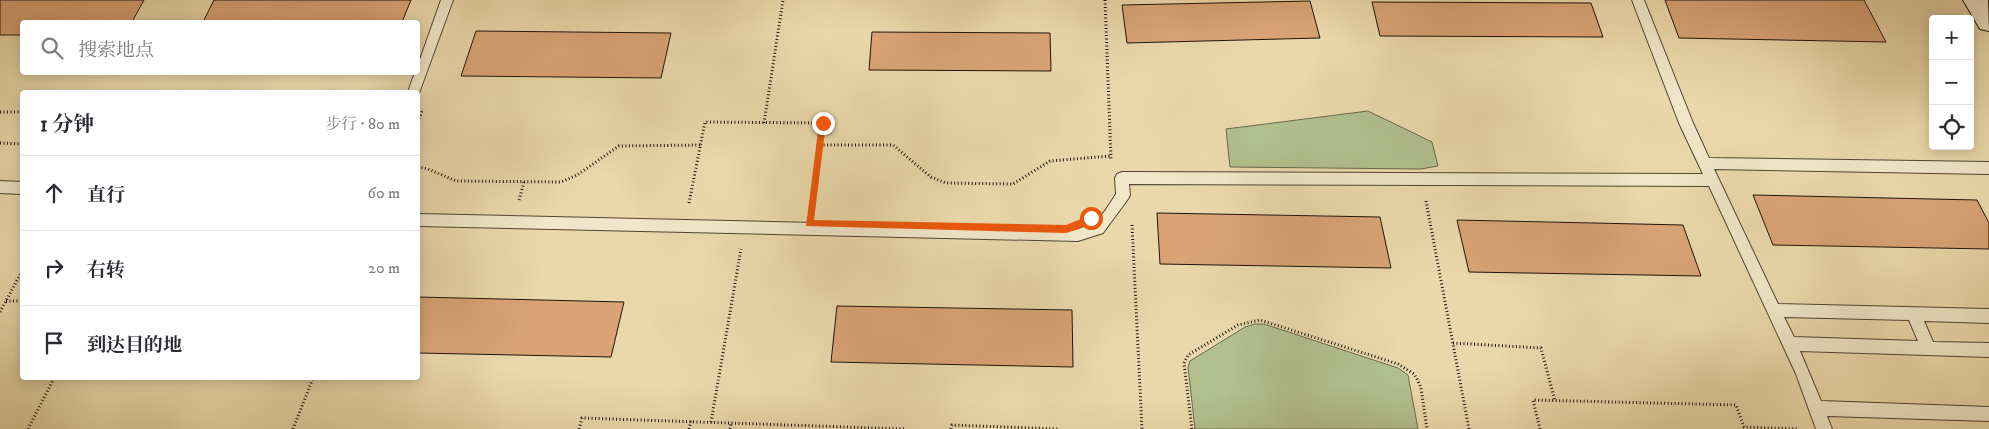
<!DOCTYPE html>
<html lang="zh">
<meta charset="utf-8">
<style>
body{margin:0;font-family:"IM FELL DW Pica","Noto Serif SC",serif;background:#f2f2f3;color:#2b2b33}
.controls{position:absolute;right:15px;top:15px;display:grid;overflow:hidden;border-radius:5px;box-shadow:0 2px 12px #0003}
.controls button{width:45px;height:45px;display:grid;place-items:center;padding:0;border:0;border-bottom:1px solid #e1e1e2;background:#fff;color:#2b2b33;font:25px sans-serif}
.stop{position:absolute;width:15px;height:15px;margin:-11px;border:4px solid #ea580c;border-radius:50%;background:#fff}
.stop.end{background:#ea580c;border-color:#fff;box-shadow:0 1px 5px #0008}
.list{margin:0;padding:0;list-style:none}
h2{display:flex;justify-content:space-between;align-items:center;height:65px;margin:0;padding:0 20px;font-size:21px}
h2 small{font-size:16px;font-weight:400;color:#7c7c81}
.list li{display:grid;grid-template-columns:32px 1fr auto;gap:15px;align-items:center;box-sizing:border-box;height:75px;padding:0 20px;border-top:1px solid #e1e1e2}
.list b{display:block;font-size:19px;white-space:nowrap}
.list em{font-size:16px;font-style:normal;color:#7c7c81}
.icon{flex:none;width:28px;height:28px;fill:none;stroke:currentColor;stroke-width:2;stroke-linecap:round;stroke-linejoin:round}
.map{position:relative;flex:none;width:1989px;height:429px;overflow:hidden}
.search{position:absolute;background:#fff;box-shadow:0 2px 12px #0003;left:20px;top:20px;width:400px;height:55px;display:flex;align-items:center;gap:12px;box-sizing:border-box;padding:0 18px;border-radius:5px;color:#7c7c81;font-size:19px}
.panel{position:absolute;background:#fff;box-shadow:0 2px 12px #0003;left:20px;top:90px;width:400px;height:290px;border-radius:5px}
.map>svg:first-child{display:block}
.green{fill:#b1c08d;stroke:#676a4c}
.building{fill:#d9a375;stroke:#1d140c}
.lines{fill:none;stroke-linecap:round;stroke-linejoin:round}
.lane-casing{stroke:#504534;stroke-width:2}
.secondary-casing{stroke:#1d140c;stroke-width:2}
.path{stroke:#1d140c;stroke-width:3;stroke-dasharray:1 2.5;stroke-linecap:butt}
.lane{fill:#f1e6c8;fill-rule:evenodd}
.secondary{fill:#f1e6c8;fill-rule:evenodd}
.route{fill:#ea580c}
</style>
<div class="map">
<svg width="1989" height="429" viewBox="0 0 1989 429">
<rect width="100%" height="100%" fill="#ead8aa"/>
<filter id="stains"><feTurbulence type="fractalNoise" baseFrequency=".004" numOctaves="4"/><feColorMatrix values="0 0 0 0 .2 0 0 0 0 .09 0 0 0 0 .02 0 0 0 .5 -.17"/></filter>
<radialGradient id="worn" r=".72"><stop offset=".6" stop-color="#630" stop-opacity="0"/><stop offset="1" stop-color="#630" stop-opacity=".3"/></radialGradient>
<path class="green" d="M1368,111L1432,142L1438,166L1421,169L1230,167L1226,129Z
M1255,324H1264L1398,368L1408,375L1418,429H1195L1188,367L1190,361L1245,327Z"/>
<path class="building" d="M0,0H144L132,22H22V35H0Z
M214,0H411L402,22H203Z
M1665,0H1864L1886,42L1679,38Z
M1310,1L1320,38L1127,43L1122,5Z
M1372,2L1591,3L1603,37L1380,36Z
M476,31L671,33L661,78L461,76Z
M872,32L1050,33L1051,71L869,70Z
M1753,195L1977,200L1989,223V249L1773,245Z
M1157,213L1380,217L1391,268L1160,264Z
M1457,220L1683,225L1701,276L1469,272Z
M418,297L624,302L611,357L418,353Z
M837,306L1072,310L1073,367L831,362Z"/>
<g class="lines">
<defs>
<path id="lane" d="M441,0H453L418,96V92H408L415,72H418V65Z
M1632,0H1644L1693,123L1709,158L1989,162V174L1714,169L1778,304L1989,309V323L1924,321L1933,342L1989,343V357L1800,351L1821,401L1989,407V421L1827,416L1832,429H1816L1796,374L1709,186L1129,184L1130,195L1128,199L1103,233L1078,241L418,226V214L1078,229L1093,224L1105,211L1116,194L1115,178L1117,174L1122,172L1703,174L1679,123ZM1784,317L1909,320L1918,341L1794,337Z
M0,181L22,182V194L0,193Z"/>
<path id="secondary" d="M1963,0H1988L1989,31L1980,29Z"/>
</defs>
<use href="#lane" class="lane-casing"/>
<use href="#secondary" class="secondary-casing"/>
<path class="path" d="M1105,0L1111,159
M0,112H22
M418,122L422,111
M764,123L783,0
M0,143L22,144
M820,145H893L931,177L946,183L1013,184L1050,161L1110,156
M418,167L428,169L456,181L561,182L577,175L619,146L701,145
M519,200L524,182
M1426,201L1469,429
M689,203L705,122L823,123L812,206
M1132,225L1142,429
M6,301H22
M0,312L22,271
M1453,343L1541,348L1555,401
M711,422L741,249
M28,429L54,378
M293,429L313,378
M579,429L582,418L904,429
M689,429L691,421
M730,429L731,422
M951,429L952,425L1058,429
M1192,429L1184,363L1188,355L1238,325L1260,320L1398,364L1414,374L1417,379L1421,388L1427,429
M1540,429L1533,400L1736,405L1744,427L1797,429"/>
<use href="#lane" class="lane"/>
<use href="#secondary" class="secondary"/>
</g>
<path class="route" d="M823,120L826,123L814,220L1066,225L1091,215L1095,218L1079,229L1066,233L806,226L819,123Z"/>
<rect width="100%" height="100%" filter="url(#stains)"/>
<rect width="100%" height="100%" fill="url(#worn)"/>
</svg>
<div class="controls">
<button>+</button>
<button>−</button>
<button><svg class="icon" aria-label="locate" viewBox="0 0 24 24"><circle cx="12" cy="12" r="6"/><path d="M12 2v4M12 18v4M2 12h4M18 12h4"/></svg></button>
</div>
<div class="stop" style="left:1091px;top:218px"></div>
<div class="stop end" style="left:823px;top:123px"></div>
<div class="search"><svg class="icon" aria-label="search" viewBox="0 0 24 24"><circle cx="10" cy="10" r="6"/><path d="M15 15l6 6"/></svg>搜索地点</div>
<section class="panel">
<h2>1 分钟<small>步行 · 80 m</small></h2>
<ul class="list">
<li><svg class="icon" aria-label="ahead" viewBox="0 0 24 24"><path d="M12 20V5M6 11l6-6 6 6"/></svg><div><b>直行</b></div><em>60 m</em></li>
<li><svg class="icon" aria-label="right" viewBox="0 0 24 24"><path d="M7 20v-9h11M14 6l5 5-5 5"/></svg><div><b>右转</b></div><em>20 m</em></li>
<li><svg class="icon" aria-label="arrive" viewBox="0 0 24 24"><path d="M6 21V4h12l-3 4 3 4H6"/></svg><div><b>到达目的地</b></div></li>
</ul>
</section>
</div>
